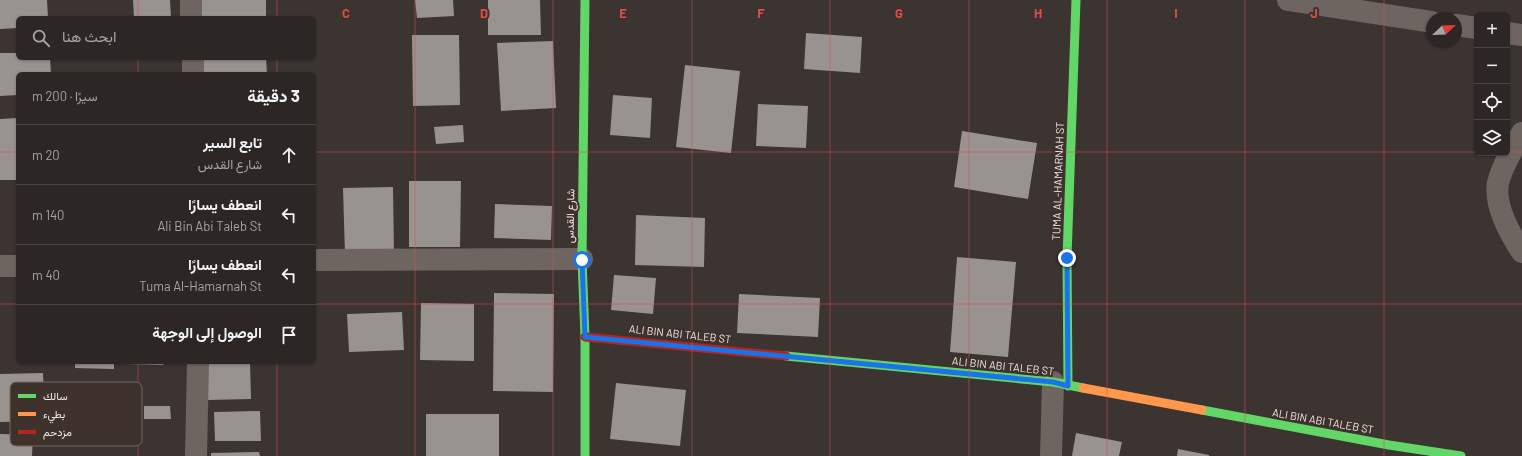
<!DOCTYPE html>
<html lang="ar">
<meta charset="utf-8">
<style>
body{margin:0;font-family:Barlow,Vazirmatn,sans-serif;background:#342f2d;color:#f1f3f6;direction:rtl}
.controls{position:absolute;right:12px;top:12px;display:grid;overflow:hidden;border-radius:6px;box-shadow:0 1px 3px #0004}
.controls button{width:36px;height:36px;display:grid;place-items:center;padding:0;border:0;border-bottom:1px solid #484442;background:#2c2725;color:#f1f3f6;font:20px sans-serif}
.compass{position:absolute;left:1426px;top:12px;width:36px;height:36px;border-radius:50%;background:#2c2725;box-shadow:0 1px 3px #0004;rotate:67deg}
.stop{position:absolute;width:12px;height:12px;margin:-9px;border:3px solid #1a73e8;border-radius:50%;background:#fff}
.stop.end{background:#1a73e8;border-color:#fff;box-shadow:0 1px 4px #0008}
.list{margin:0;padding:0;list-style:none}
h2{display:flex;justify-content:space-between;align-items:center;height:52px;margin:0;padding:0 16px;font-size:17px}
h2 small{font-size:13px;font-weight:400;color:#a6a5a7}
.list li{display:grid;grid-template-columns:26px 1fr auto;gap:12px;align-items:center;box-sizing:border-box;height:60px;padding:0 16px;border-top:1px solid #484442}
.list b{display:block;font-size:15px;white-space:nowrap}
.list p{margin:0;font-size:13px;white-space:nowrap;color:#a6a5a7}
.list em{font-size:13px;font-style:normal;color:#a6a5a7}
.icon{flex:none;width:22px;height:22px;fill:none;stroke:currentColor;stroke-width:2;stroke-linecap:round;stroke-linejoin:round}
.map{position:relative;flex:none;width:1522px;height:456px;overflow:hidden;direction:ltr}
.search{position:absolute;background:#2c2725;box-shadow:0 1px 3px #0004;left:16px;top:16px;width:300px;height:44px;display:flex;align-items:center;gap:10px;box-sizing:border-box;padding:0 14px;border-radius:6px;color:#a6a5a7;font-size:15px}
.panel{position:absolute;background:#2c2725;box-shadow:0 1px 3px #0004;left:16px;top:72px;width:300px;height:292px;border-radius:6px;direction:rtl}
.map>svg:first-child{display:block}
.building{fill:#999390}
.lines{fill:none;stroke-linecap:round;stroke-linejoin:round}
.street{stroke:#6e6561;stroke-width:22}
.fast{stroke:#63d668;stroke-width:9}
.slow{stroke:#ff974d;stroke-width:9}
.jam{stroke:#b3261e;stroke-width:9}
.route{stroke:#1a73e8;stroke-width:5}
.grid{fill:none;stroke:#db4e4e;stroke-width:1;stroke-opacity:0.55}
.labels{text-anchor:middle;stroke-width:4;stroke-linejoin:round;paint-order:stroke}
.street-label{font-size:11px;fill:#f0e7e4;stroke:#3f322d}
.key{fill:#3f322d;stroke:#746864;stroke-width:1}
.key-label{font-size:11px;fill:#f0e7e4}
.grid-label{font-size:13px;text-anchor:middle;font-weight:bold;fill:#db4e4e;stroke:#3f322d;stroke-width:4;stroke-linejoin:round;paint-order:stroke}
</style>
<div class="map">
<svg width="1522" height="456" viewBox="0 0 1522 456">
<rect width="100%" height="100%" fill="#3b3431"/>
<path class="building" d="M0,0H47L48,18H18V28L0,29Z
M133,0H170L171,18H134Z
M199,0H266V18H200Z
M415,0H453L454,16L417,18Z
M488,0H540L541,35H488Z
M806,33L862,37L860,73L804,69Z
M412,35H459L460,105L413,106Z
M553,41L556,108L501,111L497,43Z
M0,53H18V58H50L51,74H18V95L0,96Z
M201,58H266L267,74H201Z
M685,65L740,71L731,153L676,147Z
M613,95L652,98L650,138L610,135Z
M758,104L808,106L806,148L756,146Z
M18,118V180H0V119Z
M463,125L464,142L436,144L434,127Z
M962,131L1037,143L1028,199L954,187Z
M409,181H461L460,247H409Z
M393,187L394,254L345,255L343,188Z
M495,204L552,206L551,240L494,238Z
M636,215L705,218L704,267L635,265Z
M957,257L1016,262L1008,357L950,352Z
M614,275L656,278L653,314L611,310Z
M494,293L554,294L553,392L493,391Z
M739,294L820,298L818,337L737,333Z
M421,303L474,304V361L420,360Z
M402,312L404,350L349,352L347,314Z
M75,362H114V369L75,368Z
M123,362H164L163,365L123,364Z
M206,362H250L251,399L207,400Z
M43,373L45,421L0,422V374Z
M616,383L686,390L680,446L610,439Z
M144,406H170L171,419H144Z
M260,411L261,441H215L214,412Z
M426,414H499V456H426Z
M1076,433L1122,442L1119,456H1072Z
M0,434L33,435L32,456H0Z
M1178,449L1209,455V456H1177Z
M259,452L260,456H211V453Z"/>
<g class="lines">
<path class="street" d="M191,0V18
M1288,0L1432,22
M1456,25L1477,28
M1507,33L1522,35
M193,58V74
M1522,133C1513,148 1502,166 1498,183C1494,206 1510,234 1522,252
M314,260L582,259
M0,266H18
M196,456L198,362
M1051,456L1053,382"/>
<path class="fast" d="M585,0L582,259L585,337V456
M786,356L1053,382L1083,388
M1068,386L1067,258L1076,0
M1202,410L1389,445L1461,456"/>
<path class="slow" d="M1083,388L1202,410"/>
<path class="jam" d="M585,337L786,356"/>
</g>
<g class="lines">
<path class="route" d="M582,260L585,337L1053,382L1068,386L1067,258"/>
</g>
<path class="grid" d="M138,0V18M277,0V18M415,0V456M553,0V456M692,0V456M830,0V456M969,0V456M1107,0V456M1245,0V456M1384,0V456M138,58V74M277,58V74M0,152H18M314,152H1477M1507,152H1522M0,304H18M314,304H1522M138,362V456M277,362V456"/>
<g class="labels">
<g class="street-label">
<text transform="translate(1058 181) rotate(-88)" y="4">TUMA AL-HAMARNAH ST</text>
<text transform="translate(570 216) rotate(-89)" y="4">شارع القدس</text>
<text transform="translate(680 334) rotate(6)" y="4">ALI BIN ABI TALEB ST</text>
<text transform="translate(1003 366) rotate(6)" y="4">ALI BIN ABI TALEB ST</text>
<text transform="translate(1323 421) rotate(10)" y="4">ALI BIN ABI TALEB ST</text>
</g>
</g>
<rect x="10" y="382" width="132" height="64" rx="6" class="key"/>
<rect x="18" y="394" width="18" height="4" fill="#63d668"/>
<rect x="18" y="412" width="18" height="4" fill="#ff974d"/>
<rect x="18" y="430" width="18" height="4" fill="#b3261e"/>
<g class="key-label">
<text x="43" y="400">سالك</text>
<text x="43" y="418">بطيء</text>
<text x="43" y="436">مزدحم</text>
</g>
<g class="grid-label">
<text x="346" y="18">C</text>
<text x="484" y="18">D</text>
<text x="623" y="18">E</text>
<text x="761" y="18">F</text>
<text x="899" y="18">G</text>
<text x="1038" y="18">H</text>
<text x="1176" y="18">I</text>
<text x="1314" y="18">J</text>
</g>
</svg>
<div class="controls">
<button>+</button>
<button>−</button>
<button><svg class="icon" aria-label="locate" viewBox="0 0 24 24"><circle cx="12" cy="12" r="6"/><path d="M12 2v4M12 18v4M2 12h4M18 12h4"/></svg></button>
<button><svg class="icon" aria-label="layers" viewBox="0 0 24 24"><path d="M12 4l9 5-9 5-9-5zM3 14l9 5 9-5"/></svg></button>
</div>
<svg class="compass" viewBox="-18 -18 36 36"><path d="M0-13l5 13h-10z" fill="#e53935"/><path d="M0 13l5-13h-10z" fill="#a6a5a7"/></svg>
<div class="stop" style="left:582px;top:260px"></div>
<div class="stop end" style="left:1067px;top:258px"></div>
<div class="search"><svg class="icon" aria-label="search" viewBox="0 0 24 24"><circle cx="10" cy="10" r="6"/><path d="M15 15l6 6"/></svg>ابحث هنا</div>
<section class="panel">
<h2>3 دقيقة<small>سيرًا · 200 m</small></h2>
<ul class="list">
<li><svg class="icon" aria-label="ahead" viewBox="0 0 24 24"><path d="M12 20V5M6 11l6-6 6 6"/></svg><div><b>تابع السير</b><p>شارع القدس</p></div><em>20 m</em></li>
<li><svg class="icon" aria-label="left" viewBox="0 0 24 24"><path d="M17 20v-9H6M10 6l-5 5 5 5"/></svg><div><b>انعطف يسارًا</b><p>Ali Bin Abi Taleb St</p></div><em>140 m</em></li>
<li><svg class="icon" aria-label="left" viewBox="0 0 24 24"><path d="M17 20v-9H6M10 6l-5 5 5 5"/></svg><div><b>انعطف يسارًا</b><p>Tuma Al-Hamarnah St</p></div><em>40 m</em></li>
<li><svg class="icon" aria-label="arrive" viewBox="0 0 24 24"><path d="M6 21V4h12l-3 4 3 4H6"/></svg><div><b>الوصول إلى الوجهة</b></div></li>
</ul>
</section>
</div>
